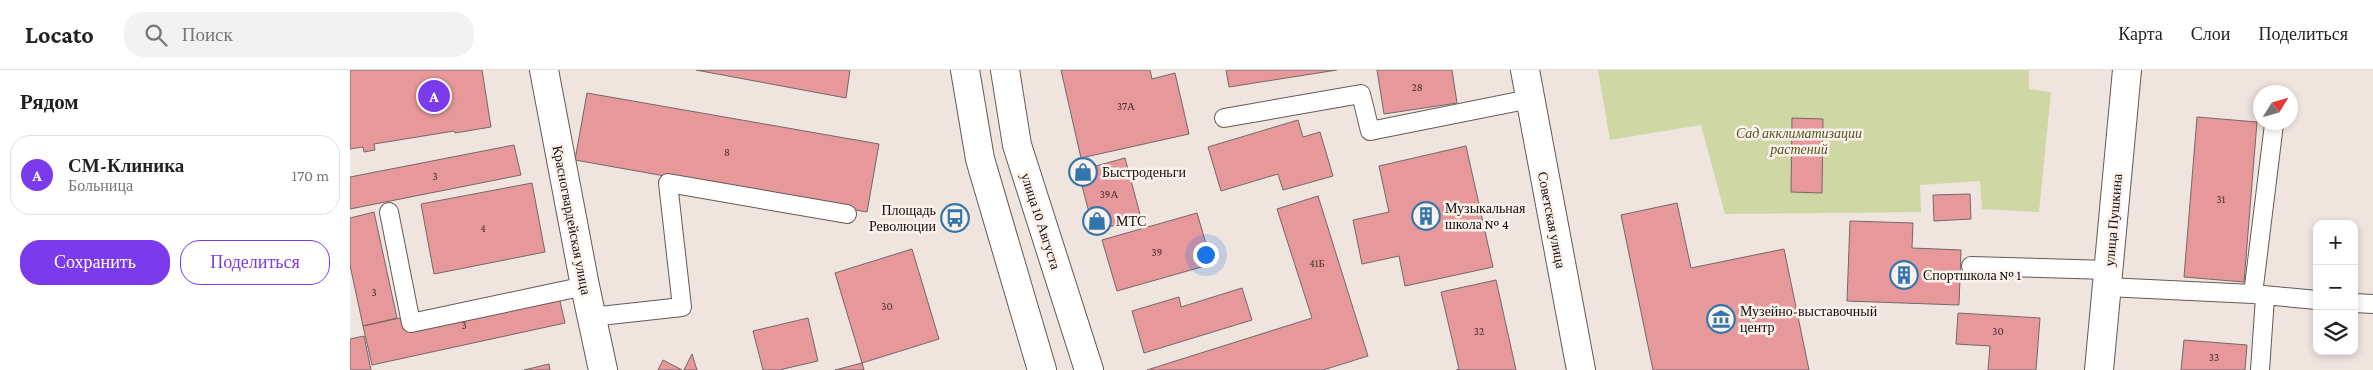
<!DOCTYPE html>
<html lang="ru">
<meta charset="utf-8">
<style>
body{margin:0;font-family:"Crimson Pro",serif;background:#f2f2f2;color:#222}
.controls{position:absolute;right:15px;bottom:15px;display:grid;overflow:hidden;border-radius:10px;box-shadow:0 2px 8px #0003}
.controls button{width:45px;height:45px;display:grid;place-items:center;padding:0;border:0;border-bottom:1px solid #e0e0e0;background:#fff;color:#222;font:25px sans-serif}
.compass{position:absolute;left:1903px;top:15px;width:45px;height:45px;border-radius:50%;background:#fff;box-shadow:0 2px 8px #0003;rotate:53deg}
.you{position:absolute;left:855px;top:184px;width:18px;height:18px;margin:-12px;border:4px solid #fff;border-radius:50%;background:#1a73e8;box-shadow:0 0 0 8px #1a73e833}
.badge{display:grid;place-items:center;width:32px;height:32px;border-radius:50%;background:#7c3aed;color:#fff;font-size:16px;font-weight:700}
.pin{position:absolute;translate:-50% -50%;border:2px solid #fff;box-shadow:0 1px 5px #0006}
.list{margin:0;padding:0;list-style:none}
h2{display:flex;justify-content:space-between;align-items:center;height:65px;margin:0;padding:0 20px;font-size:21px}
h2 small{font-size:16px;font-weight:400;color:#767676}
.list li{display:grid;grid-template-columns:32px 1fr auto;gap:15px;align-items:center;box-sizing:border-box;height:80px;margin:0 10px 10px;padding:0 10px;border:1px solid #e0e0e0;border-radius:20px}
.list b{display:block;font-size:19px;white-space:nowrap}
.list p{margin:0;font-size:16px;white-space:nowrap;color:#767676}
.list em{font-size:16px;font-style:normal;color:#767676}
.actions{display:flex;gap:10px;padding:15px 20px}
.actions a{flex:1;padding:11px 0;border:1px solid #7c3aed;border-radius:20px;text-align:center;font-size:18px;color:#7c3aed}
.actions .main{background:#7c3aed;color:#fff}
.icon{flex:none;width:28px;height:28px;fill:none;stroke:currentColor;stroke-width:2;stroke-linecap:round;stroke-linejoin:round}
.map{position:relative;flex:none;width:2023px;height:300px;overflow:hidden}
header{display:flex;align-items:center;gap:30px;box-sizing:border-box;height:70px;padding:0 25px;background:#fff;border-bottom:1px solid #e0e0e0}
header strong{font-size:24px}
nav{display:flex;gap:28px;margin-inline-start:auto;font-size:18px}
.search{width:350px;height:45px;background:#f2f2f2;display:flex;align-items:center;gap:12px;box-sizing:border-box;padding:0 18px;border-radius:20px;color:#767676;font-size:19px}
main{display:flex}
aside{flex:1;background:#fff}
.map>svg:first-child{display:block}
.green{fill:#cfd7a5}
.building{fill:#e7989b;stroke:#736868}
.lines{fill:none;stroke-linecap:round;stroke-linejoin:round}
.lane-casing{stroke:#645a56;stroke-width:20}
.street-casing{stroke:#645a56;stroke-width:30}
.secondary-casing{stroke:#645a56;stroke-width:30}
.highway-casing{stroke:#645a56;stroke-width:30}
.lane{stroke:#fff;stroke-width:18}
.street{stroke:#fff;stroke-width:28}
.secondary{stroke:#fff;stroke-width:28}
.highway{stroke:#fff;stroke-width:28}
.labels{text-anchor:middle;stroke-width:5;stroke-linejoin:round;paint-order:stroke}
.number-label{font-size:11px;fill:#462f2f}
.park-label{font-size:14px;font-style:italic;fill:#505620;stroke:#fcf1eb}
.poi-label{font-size:14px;fill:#100c0b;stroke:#fcf1eb;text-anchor:start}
.street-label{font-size:14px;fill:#100c0b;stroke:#fcf1eb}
</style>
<header>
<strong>Locato</strong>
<div class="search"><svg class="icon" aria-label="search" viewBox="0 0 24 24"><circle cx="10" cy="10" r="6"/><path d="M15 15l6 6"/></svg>Поиск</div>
<nav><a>Карта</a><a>Слои</a><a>Поделиться</a></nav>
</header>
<main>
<aside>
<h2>Рядом<small></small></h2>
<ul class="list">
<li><span class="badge">A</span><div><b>СМ-Клиника</b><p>Больница</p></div><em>170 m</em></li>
</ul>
<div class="actions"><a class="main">Сохранить</a><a>Поделиться</a></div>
</aside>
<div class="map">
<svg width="2023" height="300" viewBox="0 0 2023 300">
<rect width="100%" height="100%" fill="#efe4de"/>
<path class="green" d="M1248,0H1679V19L1701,22L1689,142L1632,139L1630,111L1570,115L1571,142L1375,144L1351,55L1260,70Z"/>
<path class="building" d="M0,0H132L141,57L105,63L104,61L24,74L25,80L14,82L13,77L0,79Z
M346,0H500L496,28Z
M711,0H800L802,9L825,3L839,64L731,88Z
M876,0H987L879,17Z
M1027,0H1102L1107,33L1034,44Z
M237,23L529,74L517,142L225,90Z
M1847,47L1907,52L1894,212L1834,207Z
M1442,48L1473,49L1472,123L1441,122Z
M948,50L953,67L970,62L983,106L933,120L928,104L871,121L858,77Z
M164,75L171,105L0,139V107Z
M1116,76L1143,197L1055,216L1049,186L1012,194L1003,150L1039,142L1029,96Z
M775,88L791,148L744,161L728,101Z
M182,113L195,182L84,204L71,134Z
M1620,124L1621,149L1584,151L1583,125Z
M968,126L1018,286L973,300H797L962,248L927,139Z
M1327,133L1341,198L1434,179L1459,300H1303L1271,145Z
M24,142L47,248L13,256L0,195V148Z
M847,143L862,194L767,221L752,170Z
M1500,151L1563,153L1562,178L1611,180L1609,235L1497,231Z
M562,179L589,269L512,293L485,203Z
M1146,210L1166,300H1106L1109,299L1091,222Z
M206,214L215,253L22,295L13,256Z
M892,218L902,250L794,283L782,241L829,227L831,237Z
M1608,243L1690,248L1686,300H1638L1640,276L1606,274Z
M458,248L468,291L429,300H413L403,261Z
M14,266L21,300H0V269Z
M1834,270L1897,275L1895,300H1831Z
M342,284L347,300H334Z
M313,290L332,300H308Z
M512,293L514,300H485Z
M199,294L200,300H174Z"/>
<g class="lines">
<defs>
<path id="lane" d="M874,48L1011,24L1020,61L1180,29
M39,142L61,253L235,216
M1621,196L1758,200
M1757,217L1903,224L1967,230
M1903,224L1924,54
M2004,233L2023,234
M241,247L332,237L318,113L497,144
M1910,300L1915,227"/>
<path id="street" d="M194,0L235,216L253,300
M1175,0L1231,300"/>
<path id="secondary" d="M1749,300L1777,0"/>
<path id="highway" d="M615,0L630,89L692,300
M655,0L667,75L739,300"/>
</defs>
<use href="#lane" class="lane-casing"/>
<use href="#street" class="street-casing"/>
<use href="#secondary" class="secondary-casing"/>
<use href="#highway" class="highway-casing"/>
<use href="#lane" class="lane"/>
<use href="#street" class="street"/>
<use href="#secondary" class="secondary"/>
<use href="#highway" class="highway"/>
</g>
<defs>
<symbol id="shop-ring" viewBox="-11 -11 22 22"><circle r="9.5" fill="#fcf1eb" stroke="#3376ac" stroke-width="1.5"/><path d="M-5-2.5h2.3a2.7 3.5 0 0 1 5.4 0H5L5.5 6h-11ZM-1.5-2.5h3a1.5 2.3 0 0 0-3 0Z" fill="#3376ac"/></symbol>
<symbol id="building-ring" viewBox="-11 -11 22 22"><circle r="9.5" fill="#fcf1eb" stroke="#3376ac" stroke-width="1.5"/><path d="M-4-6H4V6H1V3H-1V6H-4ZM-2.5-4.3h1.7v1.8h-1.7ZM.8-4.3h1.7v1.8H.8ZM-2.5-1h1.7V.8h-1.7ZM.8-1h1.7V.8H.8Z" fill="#3376ac"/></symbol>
<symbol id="bus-ring" viewBox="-11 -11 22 22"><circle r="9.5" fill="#fcf1eb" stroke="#3376ac" stroke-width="1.5"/><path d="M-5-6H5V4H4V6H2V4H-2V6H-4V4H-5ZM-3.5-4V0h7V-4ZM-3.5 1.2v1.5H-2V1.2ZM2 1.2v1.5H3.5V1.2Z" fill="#3376ac"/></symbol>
<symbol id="museum-ring" viewBox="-11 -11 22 22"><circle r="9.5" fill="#fcf1eb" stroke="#3376ac" stroke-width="1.5"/><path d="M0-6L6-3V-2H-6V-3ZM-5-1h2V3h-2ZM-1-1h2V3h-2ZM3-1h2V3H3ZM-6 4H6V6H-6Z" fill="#3376ac"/></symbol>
</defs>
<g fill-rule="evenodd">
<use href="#shop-ring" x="717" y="86" width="32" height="32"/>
<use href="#building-ring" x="1060" y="130" width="32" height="32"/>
<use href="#bus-ring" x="589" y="132" width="32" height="32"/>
<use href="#shop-ring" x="731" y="135" width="32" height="32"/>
<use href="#building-ring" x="1538" y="189" width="32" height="32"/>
<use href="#museum-ring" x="1355" y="233" width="32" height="32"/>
</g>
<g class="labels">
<g class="number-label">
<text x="1067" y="21">28</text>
<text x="776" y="40">37А</text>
<text x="377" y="86">8</text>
<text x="85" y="110">3</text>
<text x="759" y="128">39А</text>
<text x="1871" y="133">31</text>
<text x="133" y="162">4</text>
<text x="807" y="186">39</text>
<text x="967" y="197">41Б</text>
<text x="24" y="226">3</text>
<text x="537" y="240">30</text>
<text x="114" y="259">3</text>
<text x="1129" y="265">32</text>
<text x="1648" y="265">30</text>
<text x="1864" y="291">33</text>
</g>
<g class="park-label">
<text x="1449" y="68">Сад акклиматизации<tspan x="1449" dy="16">растений</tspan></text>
</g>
<g class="poi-label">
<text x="752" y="107">Быстроденьги</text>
<text x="1095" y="143">Музыкальная<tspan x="1095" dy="16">школа № 4</tspan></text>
<text x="586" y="145" text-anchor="end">Площадь<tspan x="586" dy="16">Революции</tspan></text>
<text x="766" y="156">МТС</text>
<text x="1573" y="210">Спортшкола № 1</text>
<text x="1390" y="246">Музейно-выставочный<tspan x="1390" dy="16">центр</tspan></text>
</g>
<g class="street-label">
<text transform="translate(222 150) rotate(79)" y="5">Красногвардейская улица</text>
<text transform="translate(1202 150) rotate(79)" y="5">Советская улица</text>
<text transform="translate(1763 150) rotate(-85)" y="5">улица Пушкина</text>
<text transform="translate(691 151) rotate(72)" y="5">улица 10 Августа</text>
</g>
</g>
</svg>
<div class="controls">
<button>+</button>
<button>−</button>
<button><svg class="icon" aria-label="layers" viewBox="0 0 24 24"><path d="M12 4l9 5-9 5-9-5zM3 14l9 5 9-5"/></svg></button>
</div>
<svg class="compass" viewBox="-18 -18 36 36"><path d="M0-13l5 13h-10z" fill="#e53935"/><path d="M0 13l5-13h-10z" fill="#767676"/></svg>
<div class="you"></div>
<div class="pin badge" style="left:84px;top:26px">A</div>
</div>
</main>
